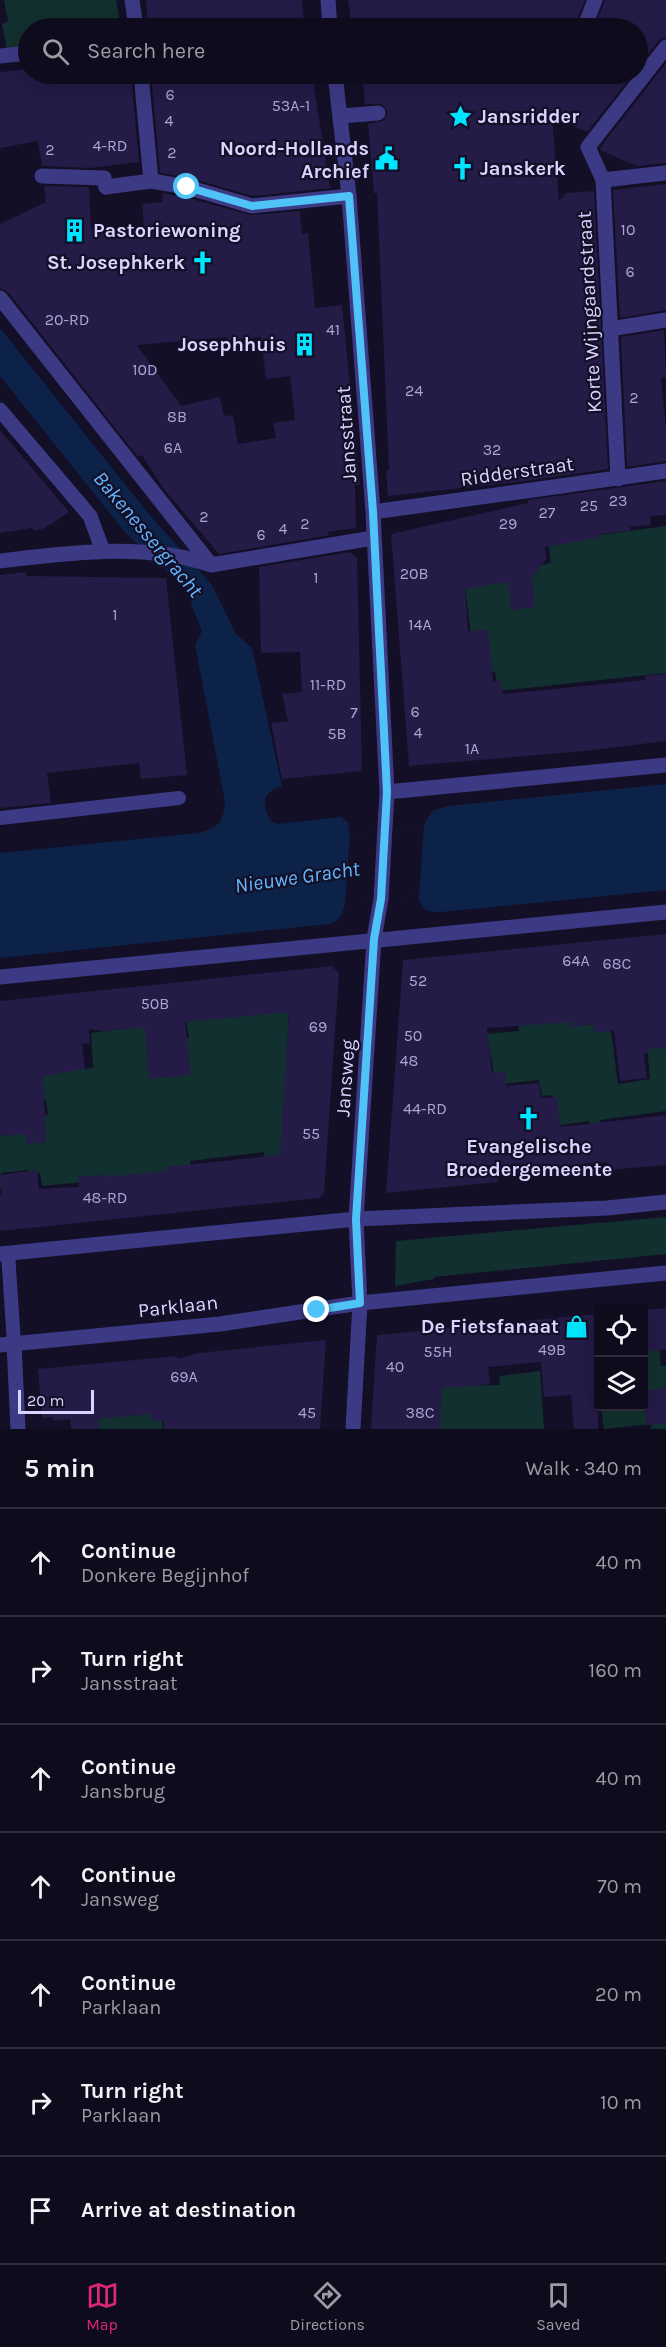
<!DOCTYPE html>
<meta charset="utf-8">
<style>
body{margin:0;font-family:Karla,sans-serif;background:#1c1929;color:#f1f3f6}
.controls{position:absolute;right:18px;bottom:18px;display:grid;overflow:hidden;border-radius:6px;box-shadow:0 6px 24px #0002}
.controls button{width:54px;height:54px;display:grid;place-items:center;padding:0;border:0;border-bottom:2px solid #2e2b3b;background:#0e0b1c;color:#f1f3f6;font:30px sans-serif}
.scale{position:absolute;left:18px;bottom:15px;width:76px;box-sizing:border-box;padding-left:6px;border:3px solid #d9d4ff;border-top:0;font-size:16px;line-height:21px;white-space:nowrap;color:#d9d4ff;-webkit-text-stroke:4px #130f26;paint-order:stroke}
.stop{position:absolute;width:18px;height:18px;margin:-14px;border:4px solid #4fc3f7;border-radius:50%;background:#fff}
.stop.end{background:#4fc3f7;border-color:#fff;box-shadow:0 2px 6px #0008}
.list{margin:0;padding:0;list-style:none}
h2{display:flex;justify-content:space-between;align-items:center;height:78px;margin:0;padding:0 24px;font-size:26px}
h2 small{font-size:20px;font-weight:400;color:#9b9ba3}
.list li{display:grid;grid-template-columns:39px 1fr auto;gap:18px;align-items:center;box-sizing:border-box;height:108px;padding:0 24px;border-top:2px solid #2e2b3b}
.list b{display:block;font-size:22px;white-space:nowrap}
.list p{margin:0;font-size:20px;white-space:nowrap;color:#9b9ba3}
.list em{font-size:20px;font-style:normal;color:#9b9ba3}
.icon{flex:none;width:33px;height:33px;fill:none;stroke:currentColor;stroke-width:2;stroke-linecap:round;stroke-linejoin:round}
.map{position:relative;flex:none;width:666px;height:1429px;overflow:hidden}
.search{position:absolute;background:#0e0b1c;box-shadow:0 6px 24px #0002;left:18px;right:18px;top:18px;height:66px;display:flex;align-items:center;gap:15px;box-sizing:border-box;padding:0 21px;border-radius:33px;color:#9b9ba3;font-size:22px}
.sheet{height:834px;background:#0e0b1c}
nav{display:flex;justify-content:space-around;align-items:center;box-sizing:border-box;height:84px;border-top:2px solid #2e2b3b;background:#0e0b1c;font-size:16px;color:#9b9ba3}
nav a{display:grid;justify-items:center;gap:3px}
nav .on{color:#db2777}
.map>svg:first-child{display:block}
.green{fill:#12302f}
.water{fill:#0c2248}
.pier{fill:#130f26}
.building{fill:#241b47;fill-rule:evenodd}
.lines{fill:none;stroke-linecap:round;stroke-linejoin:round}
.service{stroke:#3d3a85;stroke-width:14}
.pedestrian{stroke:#3d3a85;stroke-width:15}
.minor{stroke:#3d3a85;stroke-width:15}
.route{stroke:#4fc3f7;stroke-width:8}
.labels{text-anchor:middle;stroke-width:4.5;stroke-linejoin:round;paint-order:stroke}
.number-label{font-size:16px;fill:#aca6d1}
.poi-label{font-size:20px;font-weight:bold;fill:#d9d4ff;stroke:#130f26;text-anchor:end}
.street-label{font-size:20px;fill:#d9d4ff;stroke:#130f26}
.water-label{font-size:21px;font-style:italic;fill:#62b6ff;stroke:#130f26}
</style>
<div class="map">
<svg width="666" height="1429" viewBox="0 0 666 1429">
<rect width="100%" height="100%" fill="#130f26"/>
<path class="green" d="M4,0H116L121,28H28V47L7,49L2,24L8,21Z
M666,526V673L499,691L495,672L476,675L464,579L551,563L548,542Z
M289,1004L283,1159L265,1161L264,1152L190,1161L192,1179L134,1177L42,1186L40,1173L30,1175L28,1170L1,1173L3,1187L0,1188V1134L24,1119L48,1115L46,1100L21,1103L26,1075L93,1068L91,1033L145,1026L166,1041L189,1038L186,1020Z
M571,1004L573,1026L610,1023L618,1084L650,1079L646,1036L666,1048V1111L600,1120L603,1136L592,1138L589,1121L555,1126L553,1095L542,1096L539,1080L496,1085L487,1034L519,1031L517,1010Z
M666,1217V1254L434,1277V1279L395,1286L396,1241Z
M659,1345L661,1366H666V1429H651V1424L604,1429L601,1407L644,1406V1346Z
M540,1371L544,1429H426L433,1386L500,1385L499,1376Z
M160,1406L163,1429H94L92,1414Z"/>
<path class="water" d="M0,328L148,513L212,585L236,634L252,648L282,786C278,788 271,790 268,794C261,800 267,816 272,822L279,824L341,817L348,823L350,834L424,825L432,811L448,806L666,784V890L441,912C428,912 420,910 418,895L345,902C343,913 341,921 329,924L0,958V853L198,833C217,829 224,822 225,802L195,645L202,631L191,604L192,599L188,591L125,532L0,376Z"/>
<path class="pier" d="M424,825L419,895L345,902L350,834Z"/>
<path class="building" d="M146,0H302L305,28H148Z
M348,0H585L574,28H504V26L479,28H352Z
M605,0H666V37L658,41L638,68V28H594Z
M666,63V163L637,166L600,150L605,141Z
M28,69V74H131L139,162L90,168L42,166L38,141L0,148V72Z
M151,74H312L330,188L253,196L190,178L160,173Z
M362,74H633L587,132L552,116L559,201L566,193L594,191L608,469L525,481L388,496L386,471L389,470L377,193H374L368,124L383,121L388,113L382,104H365Z
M666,184V310L620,318L613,190Z
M44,186L89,187L91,230L144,226L142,204L163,202L162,193L185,197L250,215L300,211L302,234L308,233L315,308L342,305L360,485H355L356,528L327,532L330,535L219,554L163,488L142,455L138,457L8,292L0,288V224L46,202ZM228,337V340L261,337L266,379L290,376L295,420L273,423L276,438L238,444L233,415L224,416L220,397L181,406L137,345Z
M664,330L666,377L661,378L666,429V461L627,467L621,337Z
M0,430L69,512L45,528L34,531L32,528L0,533Z
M666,481V515L650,516L651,525L630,527L631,530L597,535V538L545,547L546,559L532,579L535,607L511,610L508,582L465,589L468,631L488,630L493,681L500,680L503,694L645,680V676L666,674V741L585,751L409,766L391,534L528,503V500Z
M350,552L357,558L362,771L282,779L271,723L288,721L282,694L302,692L300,652L261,653L259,567Z
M26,572V576L166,578L187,775L141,779L139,763L47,773L51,803L0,808V575Z
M666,934V1048L648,1049L649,1053L644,1054L647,1078L620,1081L614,1031L594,1032L593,1024L572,1027V1022L487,1028L492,1073L505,1072L506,1086L539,1083L541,1098L557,1097L560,1127L666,1115V1165L608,1170L607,1162L554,1167V1169L498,1176V1182L386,1193L403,960Z
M332,966L339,973L324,1193L319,1198L0,1231V1195H2L0,1175L37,1170L39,1189L79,1187L78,1176L105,1175V1177L168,1171L167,1167L280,1155L289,1012L185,1022L191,1075L149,1079L145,1027L103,1031L89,1029L90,1043L82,1044L85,1069L43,1076L46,1142L27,1144L26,1134L0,1136V1001Z
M666,1308V1350L644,1351V1310Z
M587,1315H598V1429H574L571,1395L544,1397L541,1362L488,1367L490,1384L442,1388L439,1429H371L377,1335Z
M326,1340L320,1429H164L163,1420L152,1421L151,1414L98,1419L99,1429H71L70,1419L53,1421L52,1417L42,1418L38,1369L177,1356V1359L199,1353Z
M666,1388V1423L647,1425L644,1391Z"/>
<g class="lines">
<path class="service" d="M0,818L179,798
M8,1253L14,1343"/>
<path class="pedestrian" d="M328,0L330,28
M584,28L595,0
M335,74L349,196
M341,116L378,113
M42,176L104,178L106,187
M603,180L666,173
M610,329L666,320
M618,479L603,180L588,147L666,47
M561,486L666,471"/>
<path class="minor" d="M132,0L136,28
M0,56L28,53
M141,74L151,181
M106,187L151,181L187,187L252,206L349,196L373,512L387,792L381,899L374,939L356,1219L360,1303L353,1429
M0,298L211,565
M0,410L90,516L103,551
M373,512L561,486
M0,561C69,553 144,542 211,565L373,538
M387,792L666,765
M0,977L666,912
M0,1254L356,1219L607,1208L666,1202
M14,1343L18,1429
M0,1345L220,1324L360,1303L666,1273"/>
</g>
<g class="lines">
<path class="route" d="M187,187L252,206L349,196L373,512L387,792L381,899L374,939L356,1219L360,1303L317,1310"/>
</g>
<defs>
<symbol id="sight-bare" viewBox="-9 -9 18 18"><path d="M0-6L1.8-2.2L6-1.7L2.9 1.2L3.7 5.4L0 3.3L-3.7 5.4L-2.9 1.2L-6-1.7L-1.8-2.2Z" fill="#00e5ff" stroke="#130f26" stroke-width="2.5" paint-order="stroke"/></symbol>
<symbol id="civic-bare" viewBox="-9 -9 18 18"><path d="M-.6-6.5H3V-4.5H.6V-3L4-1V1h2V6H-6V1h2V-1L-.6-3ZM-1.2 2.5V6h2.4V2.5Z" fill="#00e5ff" stroke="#130f26" stroke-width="2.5" paint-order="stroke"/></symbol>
<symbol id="church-bare" viewBox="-9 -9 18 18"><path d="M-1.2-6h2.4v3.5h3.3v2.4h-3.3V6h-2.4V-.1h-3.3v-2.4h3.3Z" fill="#00e5ff" stroke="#130f26" stroke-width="2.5" paint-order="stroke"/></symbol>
<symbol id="building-bare" viewBox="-9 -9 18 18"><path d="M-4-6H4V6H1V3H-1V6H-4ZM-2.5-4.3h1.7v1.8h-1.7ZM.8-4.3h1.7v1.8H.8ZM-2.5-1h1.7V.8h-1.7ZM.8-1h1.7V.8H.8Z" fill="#00e5ff" stroke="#130f26" stroke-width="2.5" paint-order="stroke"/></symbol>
<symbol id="shop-bare" viewBox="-9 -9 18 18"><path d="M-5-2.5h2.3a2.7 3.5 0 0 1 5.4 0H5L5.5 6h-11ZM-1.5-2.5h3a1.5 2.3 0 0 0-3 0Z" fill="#00e5ff" stroke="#130f26" stroke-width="2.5" paint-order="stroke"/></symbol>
</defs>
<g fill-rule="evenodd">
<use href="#sight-bare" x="444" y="100" width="33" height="33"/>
<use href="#civic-bare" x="370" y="142" width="33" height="33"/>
<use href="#church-bare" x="446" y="152" width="33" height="33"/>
<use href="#building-bare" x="58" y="214" width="33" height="33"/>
<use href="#church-bare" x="186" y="246" width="33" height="33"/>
<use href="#building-bare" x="288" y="328" width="33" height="33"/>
<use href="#church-bare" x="512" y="1102" width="33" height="33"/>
<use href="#shop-bare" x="560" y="1310" width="33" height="33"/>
</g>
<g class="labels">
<g class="number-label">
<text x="170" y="100">6</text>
<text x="291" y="111">53A-1</text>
<text x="169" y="126">4</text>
<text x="110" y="151">4-RD</text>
<text x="50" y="155">2</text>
<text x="172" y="158">2</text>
<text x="628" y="235">10</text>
<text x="630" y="277">6</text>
<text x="67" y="325">20-RD</text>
<text x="333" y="335">41</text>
<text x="145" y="375">10D</text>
<text x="414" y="396">24</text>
<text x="634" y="403">2</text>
<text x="177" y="422">8B</text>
<text x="173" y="453">6A</text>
<text x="492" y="455">32</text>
<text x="618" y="506">23</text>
<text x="589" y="511">25</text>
<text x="547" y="518">27</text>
<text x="204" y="522">2</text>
<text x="305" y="529">2</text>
<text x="508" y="529">29</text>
<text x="283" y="534">4</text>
<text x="261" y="540">6</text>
<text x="414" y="579">20B</text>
<text x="316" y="583">1</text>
<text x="115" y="620">1</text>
<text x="420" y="630">14A</text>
<text x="328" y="690">11-RD</text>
<text x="415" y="717">6</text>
<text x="354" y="718">7</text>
<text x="418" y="738">4</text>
<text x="337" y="739">5B</text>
<text x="472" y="754">1A</text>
<text x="576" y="966">64A</text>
<text x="617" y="969">68C</text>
<text x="418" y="986">52</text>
<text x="155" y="1009">50B</text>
<text x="318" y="1032">69</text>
<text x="413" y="1041">50</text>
<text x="409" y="1066">48</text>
<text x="425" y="1114">44-RD</text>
<text x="311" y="1139">55</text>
<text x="105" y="1203">48-RD</text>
<text x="552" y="1355">49B</text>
<text x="438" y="1357">55H</text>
<text x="395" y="1372">40</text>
<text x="184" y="1382">69A</text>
<text x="307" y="1418">45</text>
<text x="420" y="1418">38C</text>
</g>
<g class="poi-label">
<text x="478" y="123" text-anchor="start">Jansridder</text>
<text x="369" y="155">Noord-Hollands<tspan x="369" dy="23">Archief</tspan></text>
<text x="480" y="175" text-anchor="start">Janskerk</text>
<text x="93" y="237" text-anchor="start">Pastoriewoning</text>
<text x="185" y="269">St. Josephkerk</text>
<text x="286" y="351">Josephhuis</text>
<text x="529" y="1153" text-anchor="middle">Evangelische<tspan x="529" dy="23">Broedergemeente</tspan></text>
<text x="559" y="1333">De Fietsfanaat</text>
</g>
<g class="street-label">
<text transform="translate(589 312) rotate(-93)" y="7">Korte Wijngaardstraat</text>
<text transform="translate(346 434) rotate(-94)" y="7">Jansstraat</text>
<text transform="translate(517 471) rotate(-8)" y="7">Ridderstraat</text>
<text transform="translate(345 1078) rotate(-86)" y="7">Jansweg</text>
<text transform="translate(178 1306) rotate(-6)" y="7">Parklaan</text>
</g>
<g class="water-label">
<text transform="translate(148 534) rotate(50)" y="7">Bakenessergracht</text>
<text transform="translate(297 877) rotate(-8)" y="7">Nieuwe Gracht</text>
</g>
</g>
</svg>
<div class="controls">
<button><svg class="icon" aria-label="locate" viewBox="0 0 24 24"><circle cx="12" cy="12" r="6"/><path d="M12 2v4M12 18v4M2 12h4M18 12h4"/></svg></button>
<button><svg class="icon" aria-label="layers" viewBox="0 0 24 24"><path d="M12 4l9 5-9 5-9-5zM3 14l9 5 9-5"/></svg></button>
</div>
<div class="scale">20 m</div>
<div class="stop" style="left:187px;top:187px"></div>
<div class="stop end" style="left:317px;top:1310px"></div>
<div class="search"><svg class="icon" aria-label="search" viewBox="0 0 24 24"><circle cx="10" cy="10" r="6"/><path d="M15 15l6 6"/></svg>Search here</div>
</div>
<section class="sheet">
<h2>5 min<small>Walk · 340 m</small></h2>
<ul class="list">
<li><svg class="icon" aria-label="ahead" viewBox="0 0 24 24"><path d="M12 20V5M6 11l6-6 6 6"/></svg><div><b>Continue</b><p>Donkere Begijnhof</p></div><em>40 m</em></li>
<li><svg class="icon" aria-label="right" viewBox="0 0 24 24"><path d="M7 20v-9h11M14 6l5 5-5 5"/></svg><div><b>Turn right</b><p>Jansstraat</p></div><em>160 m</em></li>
<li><svg class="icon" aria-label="ahead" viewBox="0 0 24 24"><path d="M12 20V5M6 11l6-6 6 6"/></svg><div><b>Continue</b><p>Jansbrug</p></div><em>40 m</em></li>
<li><svg class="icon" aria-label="ahead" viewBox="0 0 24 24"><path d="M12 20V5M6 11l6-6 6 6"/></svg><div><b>Continue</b><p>Jansweg</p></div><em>70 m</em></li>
<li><svg class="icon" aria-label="ahead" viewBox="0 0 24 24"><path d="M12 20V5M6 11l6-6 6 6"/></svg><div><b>Continue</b><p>Parklaan</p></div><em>20 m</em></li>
<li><svg class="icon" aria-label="right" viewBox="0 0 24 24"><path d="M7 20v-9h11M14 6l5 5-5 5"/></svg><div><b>Turn right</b><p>Parklaan</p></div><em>10 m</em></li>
<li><svg class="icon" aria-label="arrive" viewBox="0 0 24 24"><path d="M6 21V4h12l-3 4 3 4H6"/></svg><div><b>Arrive at destination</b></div></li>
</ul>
</section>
<nav>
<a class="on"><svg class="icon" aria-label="map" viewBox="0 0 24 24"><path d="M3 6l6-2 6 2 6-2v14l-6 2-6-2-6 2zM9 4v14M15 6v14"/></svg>Map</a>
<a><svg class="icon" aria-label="directions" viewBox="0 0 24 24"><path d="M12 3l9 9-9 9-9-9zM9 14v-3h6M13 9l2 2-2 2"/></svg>Directions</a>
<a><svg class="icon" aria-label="saved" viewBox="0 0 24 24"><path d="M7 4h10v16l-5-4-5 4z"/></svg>Saved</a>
</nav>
